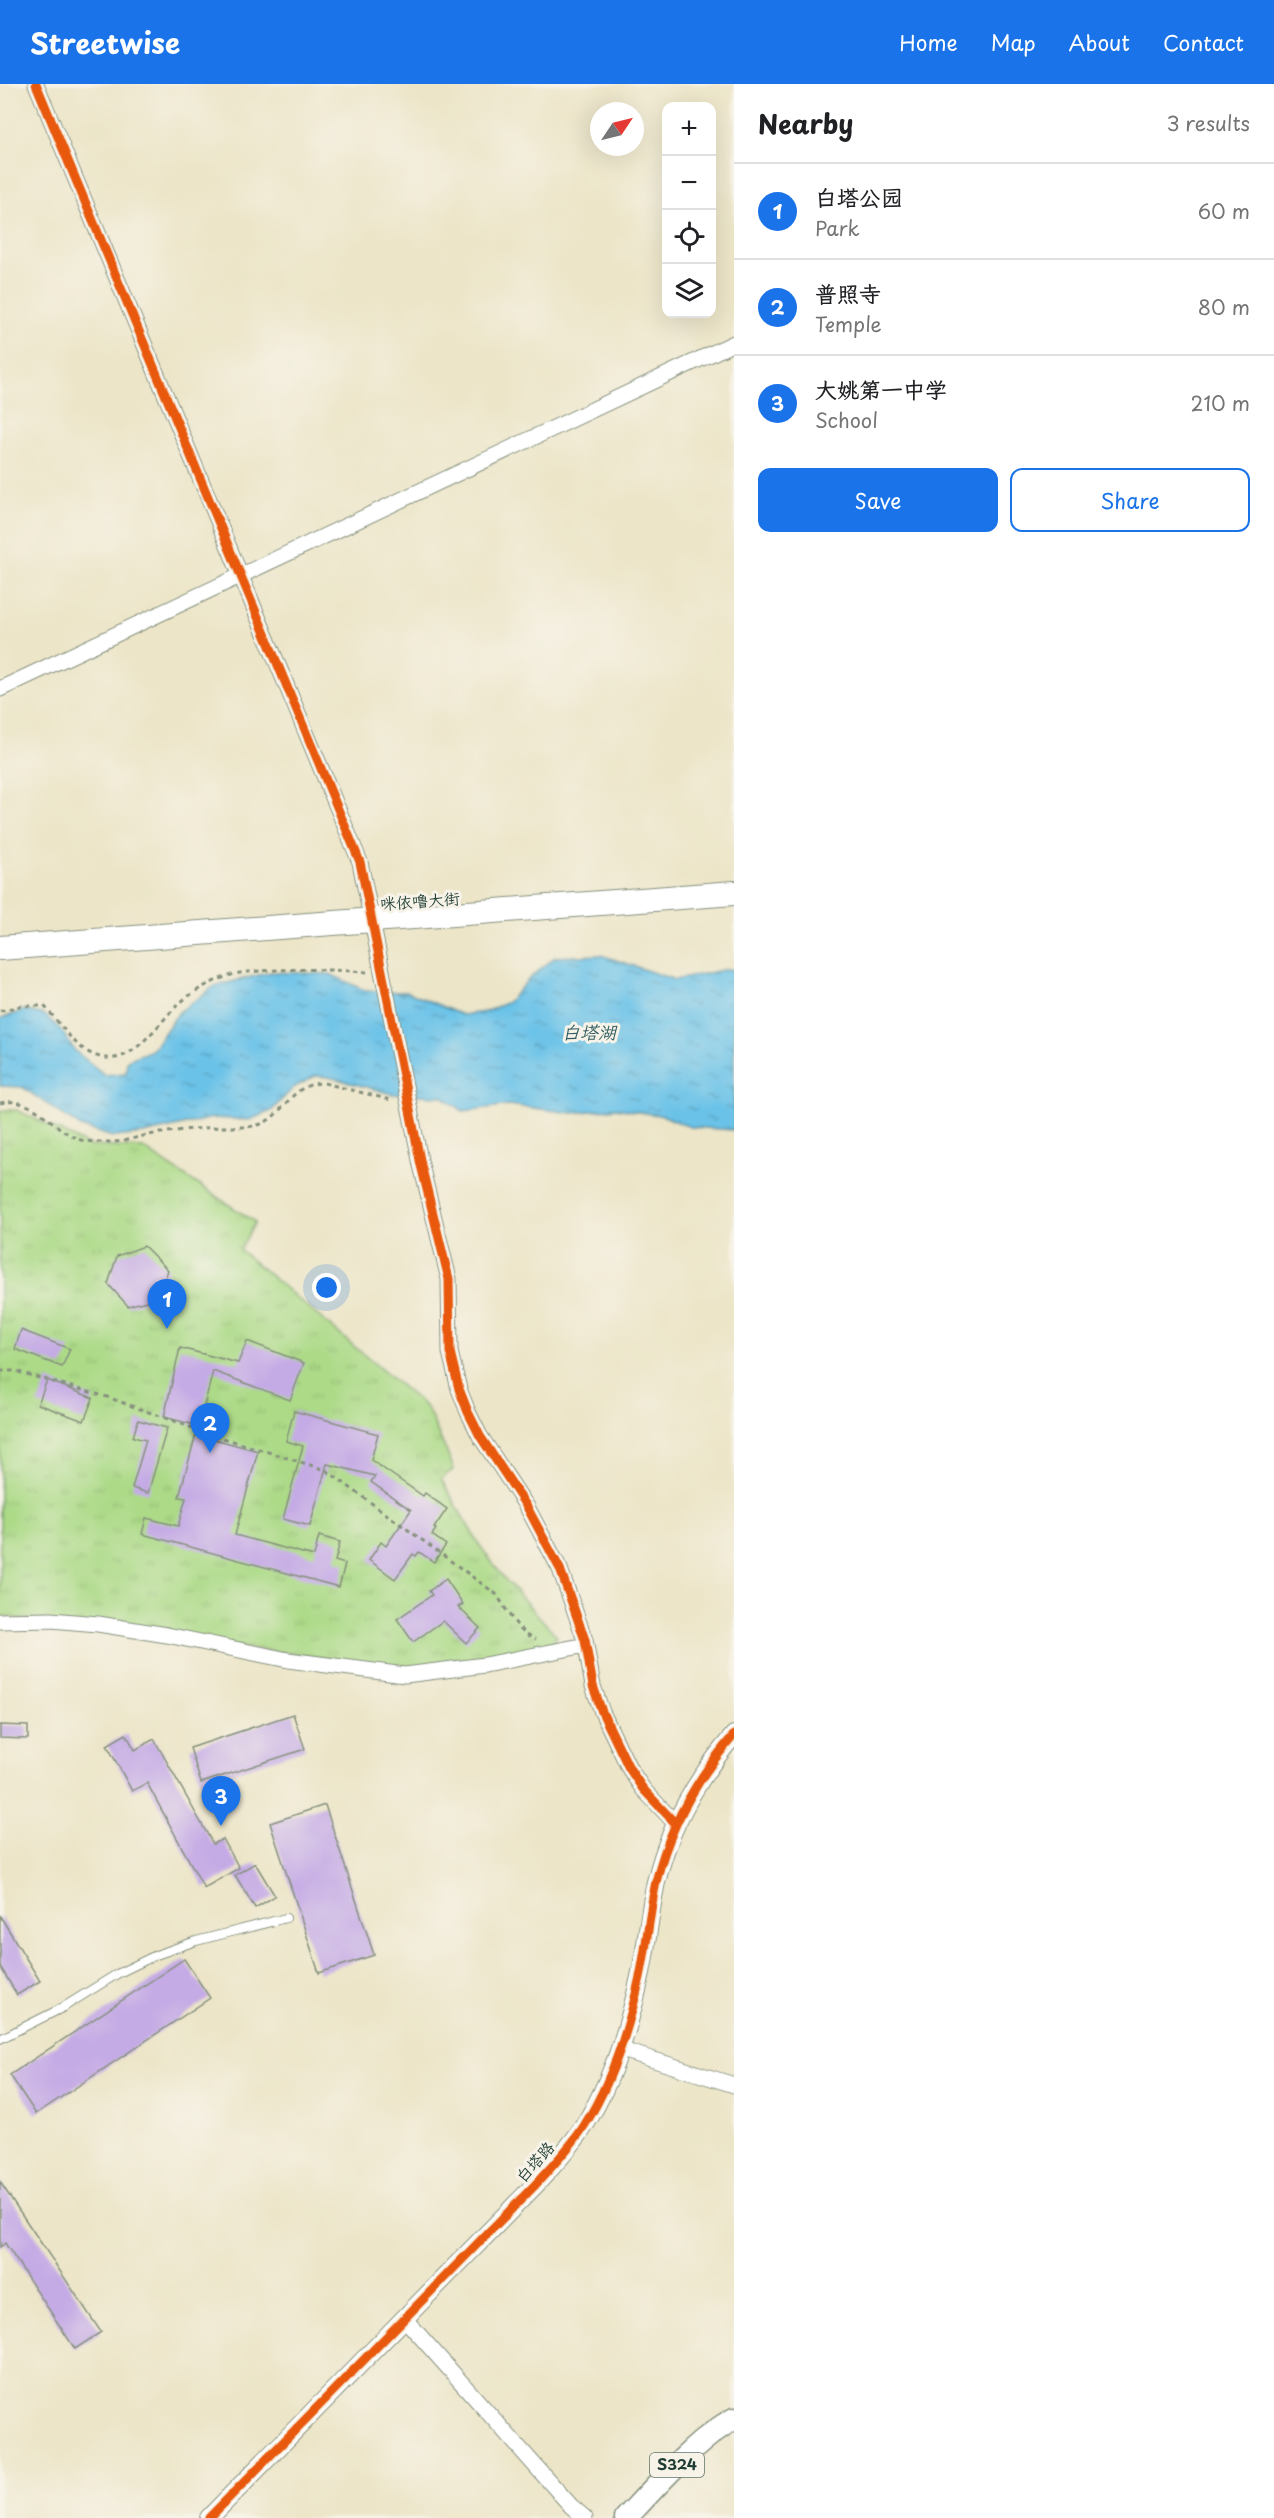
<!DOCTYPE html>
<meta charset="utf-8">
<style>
body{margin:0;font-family:"Playpen Sans","LXGW WenKai TC",sans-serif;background:#f2f2f2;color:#202124}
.controls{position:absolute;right:18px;top:18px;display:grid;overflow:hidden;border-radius:12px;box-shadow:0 6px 24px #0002}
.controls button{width:54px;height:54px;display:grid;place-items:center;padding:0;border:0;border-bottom:2px solid #e0e0e0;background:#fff;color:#202124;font:30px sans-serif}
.compass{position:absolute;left:590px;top:18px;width:54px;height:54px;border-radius:50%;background:#fff;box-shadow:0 6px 24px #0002;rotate:55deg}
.you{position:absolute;left:327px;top:1204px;width:21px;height:21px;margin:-15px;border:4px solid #fff;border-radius:50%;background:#1a73e8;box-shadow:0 0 0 9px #1a73e833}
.badge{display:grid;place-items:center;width:39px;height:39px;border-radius:50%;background:#1a73e8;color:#fff;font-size:20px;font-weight:700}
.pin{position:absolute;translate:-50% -50px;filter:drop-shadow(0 2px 3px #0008)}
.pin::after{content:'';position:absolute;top:32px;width:21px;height:18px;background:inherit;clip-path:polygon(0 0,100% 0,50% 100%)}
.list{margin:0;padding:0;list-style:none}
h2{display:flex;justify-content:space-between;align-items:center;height:78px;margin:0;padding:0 24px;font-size:26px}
h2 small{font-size:20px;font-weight:400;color:#757577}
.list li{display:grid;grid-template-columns:39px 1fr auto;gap:18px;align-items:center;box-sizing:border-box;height:96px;padding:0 24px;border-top:2px solid #e0e0e0}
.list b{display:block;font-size:22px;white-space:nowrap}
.list p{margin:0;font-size:20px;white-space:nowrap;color:#757577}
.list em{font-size:20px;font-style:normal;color:#757577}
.actions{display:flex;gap:12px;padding:18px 24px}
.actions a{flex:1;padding:14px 0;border:2px solid #1a73e8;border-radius:12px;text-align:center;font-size:21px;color:#1a73e8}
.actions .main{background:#1a73e8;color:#fff}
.icon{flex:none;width:33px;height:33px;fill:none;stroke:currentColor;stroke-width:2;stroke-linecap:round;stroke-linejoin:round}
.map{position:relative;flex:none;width:734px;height:2434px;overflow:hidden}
header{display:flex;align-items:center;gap:36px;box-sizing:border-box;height:84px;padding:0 30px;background:#1a73e8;color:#fff}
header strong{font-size:28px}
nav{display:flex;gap:33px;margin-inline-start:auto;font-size:21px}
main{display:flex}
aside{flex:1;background:#fff}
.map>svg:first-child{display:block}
.grass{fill:url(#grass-tufts);stroke:#668c5e;stroke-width:1.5}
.water{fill:url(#water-ripples);stroke:#44808e;stroke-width:1.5}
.building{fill:#c5abe5}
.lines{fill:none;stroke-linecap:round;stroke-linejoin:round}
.service-casing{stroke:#86917e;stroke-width:10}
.minor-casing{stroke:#86917e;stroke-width:17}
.tertiary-casing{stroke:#86917e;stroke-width:20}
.primary-casing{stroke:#86917e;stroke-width:25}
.trunk-casing{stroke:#86917e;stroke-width:26}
.path{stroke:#86917e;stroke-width:3;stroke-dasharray:4.5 4.5;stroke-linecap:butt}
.service{stroke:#fff;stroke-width:8}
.minor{stroke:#fff;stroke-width:15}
.tertiary{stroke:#fff;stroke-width:18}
.primary{stroke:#fff;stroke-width:22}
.trunk{stroke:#fff;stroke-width:24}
.cycleway-casing{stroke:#f7f3e8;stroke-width:13}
.cycleway{stroke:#e8590c;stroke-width:9}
.labels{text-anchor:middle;stroke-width:6;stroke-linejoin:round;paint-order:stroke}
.shield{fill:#f7f3e8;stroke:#60746a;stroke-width:1.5}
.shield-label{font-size:15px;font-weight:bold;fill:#1f3d34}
.street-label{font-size:16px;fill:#1f3d34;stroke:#f7f3e8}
.water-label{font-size:18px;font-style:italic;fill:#325e61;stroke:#f7f3e8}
</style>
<header>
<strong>Streetwise</strong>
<nav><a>Home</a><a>Map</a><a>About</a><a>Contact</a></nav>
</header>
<main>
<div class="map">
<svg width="734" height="2434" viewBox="0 0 734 2434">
<defs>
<pattern id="grass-tufts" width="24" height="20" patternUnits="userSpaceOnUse" patternTransform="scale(1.5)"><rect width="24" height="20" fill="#acda87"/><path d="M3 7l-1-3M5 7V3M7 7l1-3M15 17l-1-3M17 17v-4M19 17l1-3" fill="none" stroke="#94bc75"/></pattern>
<pattern id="water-ripples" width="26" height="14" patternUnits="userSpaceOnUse" patternTransform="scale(1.5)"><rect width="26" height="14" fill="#6ac2e8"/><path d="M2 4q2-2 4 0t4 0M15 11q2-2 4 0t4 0" fill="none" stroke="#579fbd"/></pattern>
</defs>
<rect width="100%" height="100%" fill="#f7f3e8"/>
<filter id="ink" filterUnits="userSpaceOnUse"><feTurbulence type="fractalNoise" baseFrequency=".0167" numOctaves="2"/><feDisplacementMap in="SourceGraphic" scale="12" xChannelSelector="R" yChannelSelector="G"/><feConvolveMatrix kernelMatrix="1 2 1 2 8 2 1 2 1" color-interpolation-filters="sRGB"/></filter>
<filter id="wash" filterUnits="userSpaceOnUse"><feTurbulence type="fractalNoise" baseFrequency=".008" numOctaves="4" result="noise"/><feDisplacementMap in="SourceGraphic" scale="24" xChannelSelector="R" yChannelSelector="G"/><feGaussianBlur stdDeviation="1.35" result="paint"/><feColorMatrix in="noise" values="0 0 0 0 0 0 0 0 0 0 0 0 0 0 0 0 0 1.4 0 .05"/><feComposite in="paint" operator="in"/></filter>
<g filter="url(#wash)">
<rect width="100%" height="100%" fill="#ece5c8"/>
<path class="grass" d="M0,1026H17L90,1062L143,1064L255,1138L240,1166L427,1324L454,1385L441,1395L478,1459L503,1493L557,1552L548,1566L419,1586L0,1532Z"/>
<path class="water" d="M601,871L675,896L727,885L734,886V1046L690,1043L664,1032L616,1024L573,1029L509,1021L463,1027L442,1012L392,1010L329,993L315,992L293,1004L271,1027L249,1036L212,1034L144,1050L113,1053L81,1043L22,1003L0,1002V935L24,926L45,931L61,946L75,967L105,991L126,989L127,976L152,966L179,928L215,902L271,888L330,890L366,907L408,908L462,931L485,928L508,918L529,895L555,873Z"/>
<g id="blocks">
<path class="building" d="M144,1162L168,1186L158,1214L128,1222L108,1200L117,1172Z
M21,1246L70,1265L62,1283L15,1265Z
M247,1257L304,1279L290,1316L213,1287L199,1342L164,1333L180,1264L238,1279Z
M47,1296L93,1314L84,1337L38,1320Z
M294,1327L378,1350L371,1376L423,1412L425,1409L447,1425L434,1444L436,1445L432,1451L446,1461L434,1478L419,1468L416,1472L413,1470L395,1495L369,1476L381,1458L386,1462L411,1426L371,1398L375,1392L327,1380L310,1442L283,1435L303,1362L286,1357Z
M138,1336L167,1344L148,1409L132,1404L146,1356L133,1353Z
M196,1350L258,1367L235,1451L314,1472L319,1452L340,1458L335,1477L345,1480L339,1503L142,1450L146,1434L178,1442L186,1414L179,1413Z
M446,1495L463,1520L458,1523L480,1544L466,1559L443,1537L413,1558L397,1535L432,1511L429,1507Z
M293,1630L305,1665L201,1699L190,1664Z
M0,1641L28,1642V1655L0,1654Z
M126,1650L135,1666L154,1655L213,1760L223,1755L239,1784L204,1804L147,1699L132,1707L107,1661Z
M325,1721L374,1871L319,1889L270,1739Z
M255,1779L275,1812L255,1824L235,1791Z
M0,1832L40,1897L17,1911L0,1882Z
M184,1875L210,1914L36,2030L10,1991Z
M0,2098L101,2248L75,2265L5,2159L0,2163Z"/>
</g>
</g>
<g filter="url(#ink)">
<use href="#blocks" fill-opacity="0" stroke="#86917e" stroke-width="1.5"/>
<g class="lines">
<defs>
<path id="service" d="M0,1955L62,1924L117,1890L156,1871L196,1857L286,1834"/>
<path id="minor" d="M36,0L360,778L421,1081L449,1195L450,1268L459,1305L468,1328L480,1352L527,1423L560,1485L585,1556L593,1602L602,1628L629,1684L643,1705L675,1739
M0,605L734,259
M0,1537L51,1536L98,1540L167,1551L288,1576L405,1591L485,1581L586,1561
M619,1965L734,2001
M404,2234L571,2422L585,2434"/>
<path id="tertiary" d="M209,2434L535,2101C552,2082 571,2063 584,2042C612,1998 629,1943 640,1893C647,1862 649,1830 656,1798C669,1743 697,1694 734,1651"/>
<path id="primary" d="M626,2434C654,2404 699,2353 734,2335"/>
<path id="trunk" d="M0,864L734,809"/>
</defs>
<use href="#service" class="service-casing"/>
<use href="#minor" class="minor-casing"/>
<use href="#tertiary" class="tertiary-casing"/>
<use href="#primary" class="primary-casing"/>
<use href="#trunk" class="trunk-casing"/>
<path class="path" d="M0,927L20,922H44C64,942 80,977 114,974C140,972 165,929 186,914C200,903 223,892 240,889C281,884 326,885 367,888
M0,1019C33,1011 51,1043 76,1054C86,1059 101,1058 112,1058C124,1058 136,1053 148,1051C174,1047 203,1043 230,1043C240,1043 250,1044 261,1040C286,1030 290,999 324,999L391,1016
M0,1287H15L107,1313L207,1349L326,1386L496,1510C508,1527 515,1546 536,1555"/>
<use href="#service" class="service"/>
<use href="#minor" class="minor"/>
<use href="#tertiary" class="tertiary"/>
<use href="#primary" class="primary"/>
<use href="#trunk" class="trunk"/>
<defs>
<path id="cycleway" d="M36,0L360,778L421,1081L449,1195L450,1268L459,1305L468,1328L480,1352L527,1423L560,1485L585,1556L593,1602L602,1628L629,1684L643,1705L675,1739
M209,2434L535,2101C552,2082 571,2063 584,2042C612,1998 629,1943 640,1893C647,1862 649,1830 656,1798C669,1743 697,1694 734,1651"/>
</defs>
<use href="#cycleway" class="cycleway-casing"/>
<use href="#cycleway" class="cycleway"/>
</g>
</g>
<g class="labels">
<rect class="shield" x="650" y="2369" width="54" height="24" rx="4.5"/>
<g class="shield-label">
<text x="677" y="2386">S324</text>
</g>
<g class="street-label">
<text transform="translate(420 817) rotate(-4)" y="6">咪依噜大街</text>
<text transform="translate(535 2078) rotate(-48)" y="6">白塔路</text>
</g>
<g class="water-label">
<text x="589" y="955">白塔湖</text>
</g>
</g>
</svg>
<div class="controls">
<button>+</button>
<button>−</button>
<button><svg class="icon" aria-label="locate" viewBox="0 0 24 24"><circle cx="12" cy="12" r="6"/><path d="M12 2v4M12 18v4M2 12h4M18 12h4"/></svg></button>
<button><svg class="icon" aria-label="layers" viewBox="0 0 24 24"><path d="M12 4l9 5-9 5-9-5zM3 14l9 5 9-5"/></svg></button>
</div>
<svg class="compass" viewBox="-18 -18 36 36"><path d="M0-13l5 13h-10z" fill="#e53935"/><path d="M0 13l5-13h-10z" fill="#757577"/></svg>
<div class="you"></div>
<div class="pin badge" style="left:167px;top:1245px">1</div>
<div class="pin badge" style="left:210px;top:1369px">2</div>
<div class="pin badge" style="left:221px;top:1742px">3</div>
</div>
<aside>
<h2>Nearby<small>3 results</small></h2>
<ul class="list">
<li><span class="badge">1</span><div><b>白塔公园</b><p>Park</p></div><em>60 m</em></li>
<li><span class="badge">2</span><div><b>普照寺</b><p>Temple</p></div><em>80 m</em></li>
<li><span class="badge">3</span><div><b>大姚第一中学</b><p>School</p></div><em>210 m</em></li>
</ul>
<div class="actions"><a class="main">Save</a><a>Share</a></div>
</aside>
</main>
